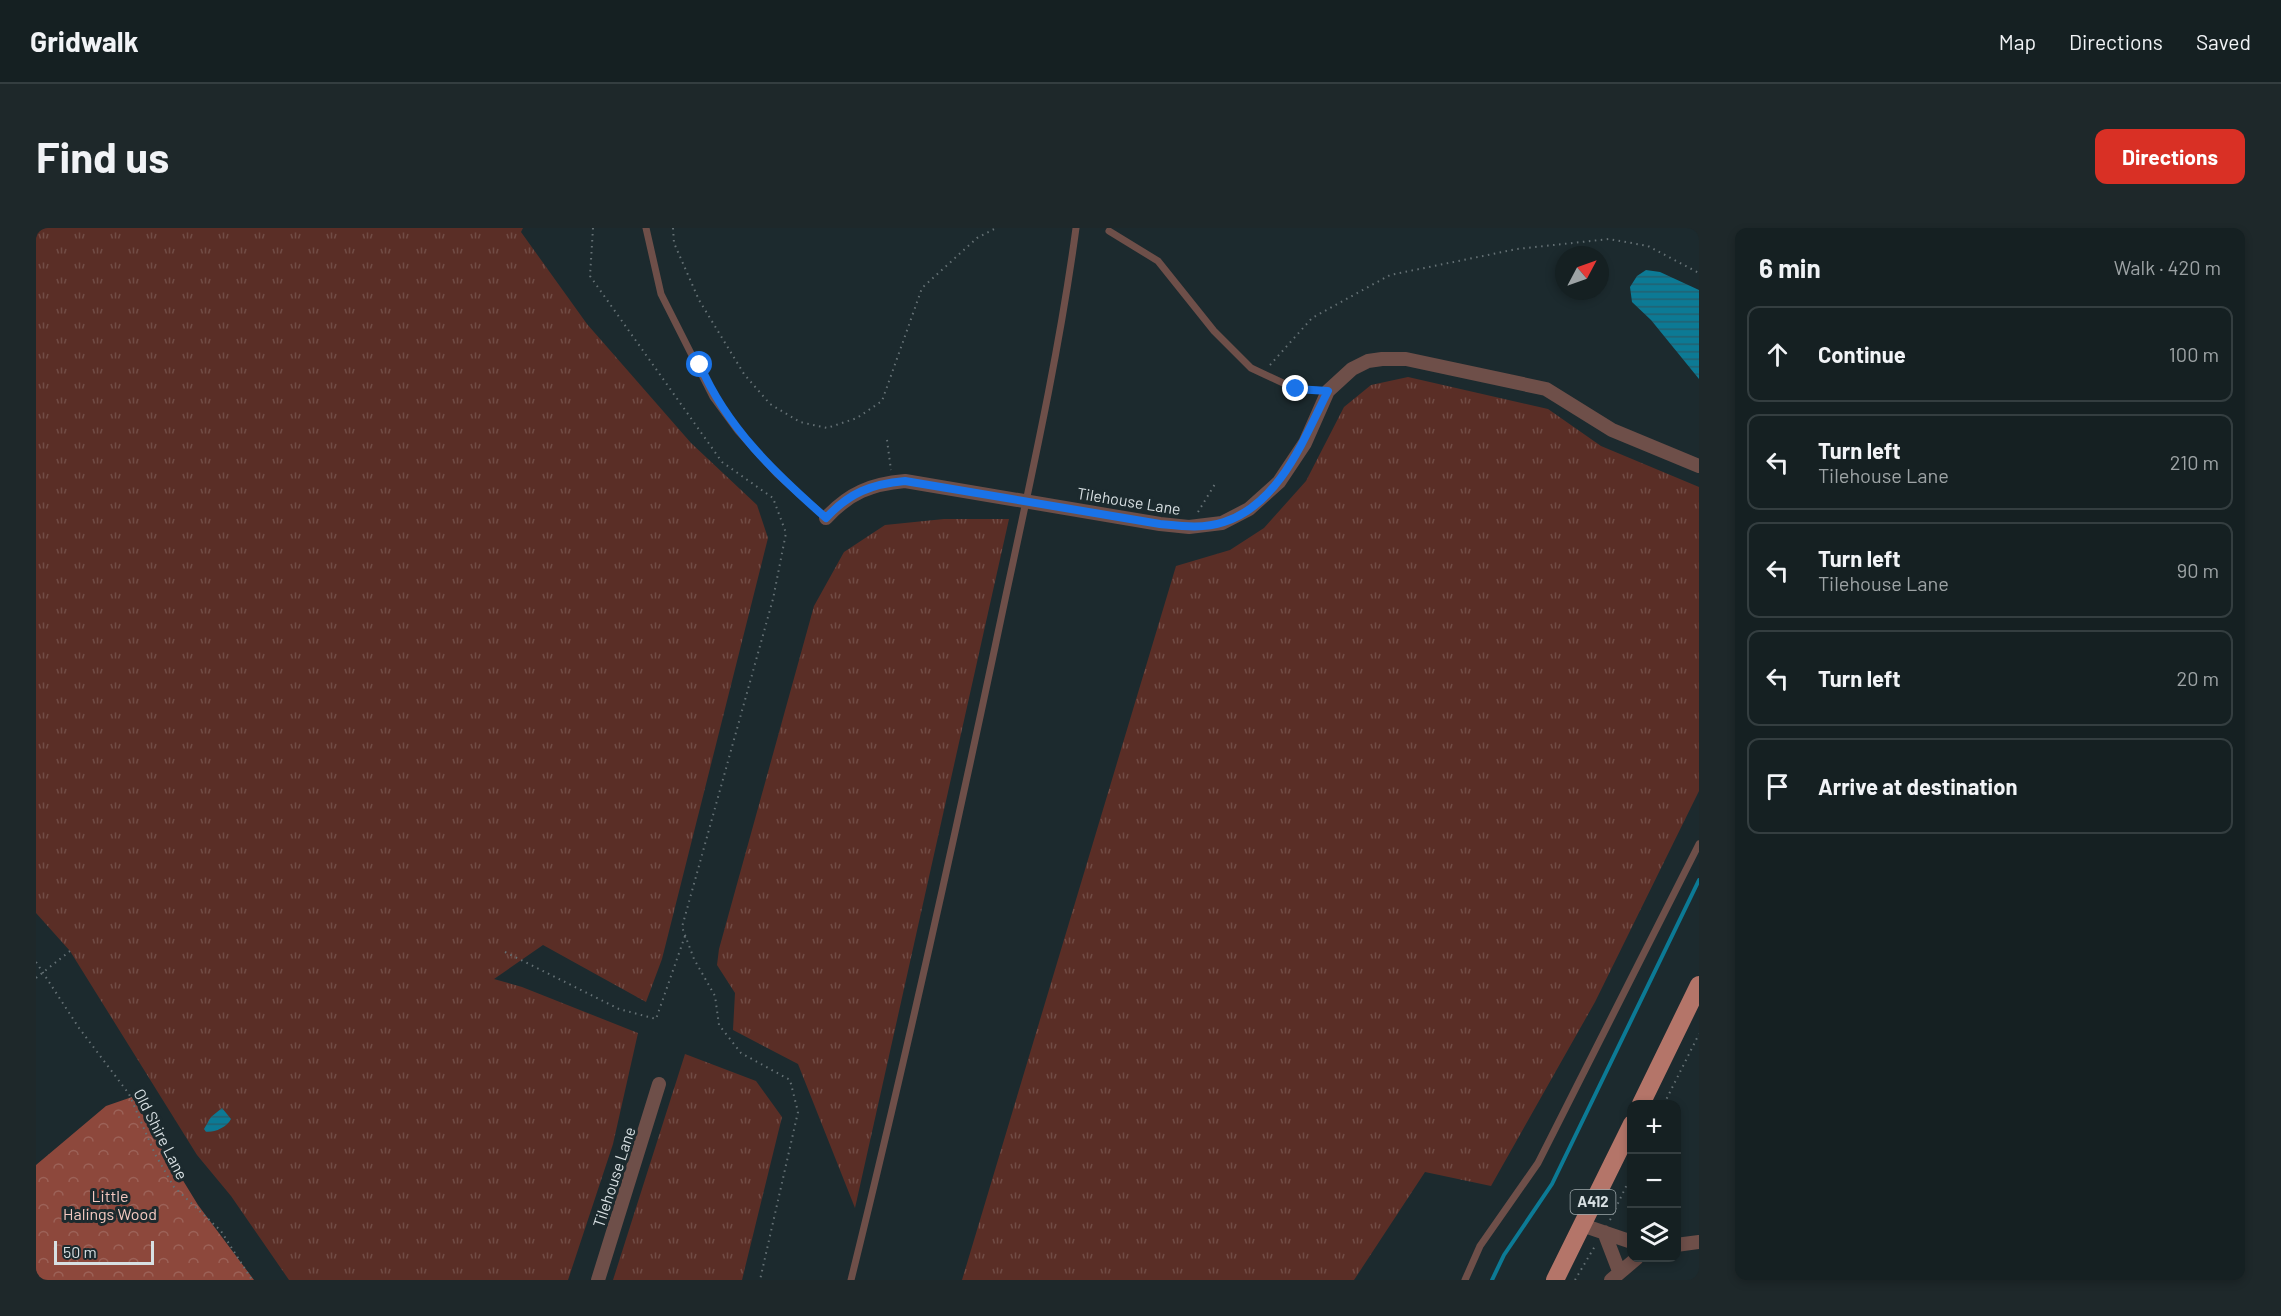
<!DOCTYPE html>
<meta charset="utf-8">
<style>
body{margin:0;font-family:Barlow,sans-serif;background:#1e282a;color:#f1f3f6}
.controls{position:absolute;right:18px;bottom:18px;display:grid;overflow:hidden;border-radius:12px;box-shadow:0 3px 9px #0003}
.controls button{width:54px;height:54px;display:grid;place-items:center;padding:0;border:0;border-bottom:2px solid #343e40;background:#152022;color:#f1f3f6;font:30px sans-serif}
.compass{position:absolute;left:1519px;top:18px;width:54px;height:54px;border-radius:50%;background:#152022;box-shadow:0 3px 9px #0003;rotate:49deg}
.scale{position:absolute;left:18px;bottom:15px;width:100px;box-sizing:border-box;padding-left:6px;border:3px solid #d7dfe2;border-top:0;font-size:16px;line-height:21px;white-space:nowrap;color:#d7dfe2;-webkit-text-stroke:4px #1c2a2e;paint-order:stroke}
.stop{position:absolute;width:18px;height:18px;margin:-14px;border:4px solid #1a73e8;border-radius:50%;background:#fff}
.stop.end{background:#1a73e8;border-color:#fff;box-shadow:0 2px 6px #0008}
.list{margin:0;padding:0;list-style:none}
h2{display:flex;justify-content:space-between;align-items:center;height:78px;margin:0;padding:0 24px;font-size:26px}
h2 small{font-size:20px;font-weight:400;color:#9da3a5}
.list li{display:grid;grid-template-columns:39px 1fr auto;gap:18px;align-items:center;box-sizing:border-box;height:96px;margin:0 12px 12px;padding:0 12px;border:2px solid #343e40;border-radius:12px}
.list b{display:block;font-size:22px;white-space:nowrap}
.list p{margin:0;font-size:20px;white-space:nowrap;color:#9da3a5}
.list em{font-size:20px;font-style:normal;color:#9da3a5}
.icon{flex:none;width:33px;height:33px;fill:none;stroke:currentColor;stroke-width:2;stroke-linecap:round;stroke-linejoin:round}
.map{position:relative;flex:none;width:1663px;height:1052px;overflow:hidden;border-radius:12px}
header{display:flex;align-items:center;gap:36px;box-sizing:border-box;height:84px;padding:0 30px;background:#152022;border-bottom:2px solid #343e40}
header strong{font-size:28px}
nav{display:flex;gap:33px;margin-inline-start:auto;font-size:21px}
.intro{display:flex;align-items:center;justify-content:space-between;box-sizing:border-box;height:144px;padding:0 36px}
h1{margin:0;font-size:42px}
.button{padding:15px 27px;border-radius:12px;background:#d93025;color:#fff;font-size:21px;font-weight:700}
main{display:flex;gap:36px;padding:0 36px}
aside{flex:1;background:#152022;border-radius:12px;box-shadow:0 3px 9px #0003}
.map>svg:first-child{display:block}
.grass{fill:url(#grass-tufts)}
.forest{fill:url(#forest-crowns)}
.water{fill:url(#water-rules)}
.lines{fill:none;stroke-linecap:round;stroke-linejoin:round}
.stream{stroke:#0c7a95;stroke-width:4}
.path{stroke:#657175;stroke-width:2;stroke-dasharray:1.5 4.5;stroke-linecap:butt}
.lane{stroke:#6e4f49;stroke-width:7}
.street{stroke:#6e4f49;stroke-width:14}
.primary{stroke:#b47569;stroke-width:18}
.route{stroke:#1a73e8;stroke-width:8}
.labels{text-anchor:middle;stroke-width:6;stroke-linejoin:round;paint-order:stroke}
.shield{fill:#1c2a2e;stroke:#9fa9ac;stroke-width:1.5}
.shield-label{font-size:15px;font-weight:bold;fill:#d7dfe2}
.street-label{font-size:16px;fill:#d7dfe2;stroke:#1c2a2e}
.park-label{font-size:16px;fill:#f4c9c1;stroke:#1c2a2e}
</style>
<header>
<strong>Gridwalk</strong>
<nav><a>Map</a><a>Directions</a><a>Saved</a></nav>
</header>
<div class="intro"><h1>Find us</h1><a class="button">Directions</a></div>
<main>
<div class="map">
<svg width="1663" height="1052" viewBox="0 0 1663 1052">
<defs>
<pattern id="grass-tufts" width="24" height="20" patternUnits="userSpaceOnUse" patternTransform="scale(1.5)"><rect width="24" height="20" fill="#5a2e26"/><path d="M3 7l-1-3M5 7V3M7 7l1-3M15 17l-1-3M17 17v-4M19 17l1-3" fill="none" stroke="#714c45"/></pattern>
<pattern id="forest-crowns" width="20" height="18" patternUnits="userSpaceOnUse" patternTransform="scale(1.5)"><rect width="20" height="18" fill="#8d483c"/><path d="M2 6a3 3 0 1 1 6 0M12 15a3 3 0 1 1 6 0" fill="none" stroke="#9c6258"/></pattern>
<pattern id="water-rules" width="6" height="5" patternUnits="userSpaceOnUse" patternTransform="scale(1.5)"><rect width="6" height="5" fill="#0c7a95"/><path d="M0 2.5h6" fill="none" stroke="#236171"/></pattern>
</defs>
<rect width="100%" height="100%" fill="#1c2a2e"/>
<path class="grass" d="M0,0H487L485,4L551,96L655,215L721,277L732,310L626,731L610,774L507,717L458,751L486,759L602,805L577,916L532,1052H253L195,968L161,927L34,723L0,685Z
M1372,149L1512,181L1565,218L1663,259V563L1559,774L1455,958L1389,944L1318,1052H926L1140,338L1194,322L1228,300L1270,253L1308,179L1335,157Z
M908,291H973L819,980L762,836L697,802L699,765L681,737L683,721L778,378L808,324L849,297Z
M649,826L720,853L746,889L706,1052H577Z"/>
<path class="forest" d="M96,869L162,977L218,1052H0V937L70,878Z"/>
<path class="water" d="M1610,42L1624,44L1663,62V151L1615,92L1596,74L1594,59L1601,48Z
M186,880L195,891C191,899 178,905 170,904L168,901L175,889Z"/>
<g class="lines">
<path class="stream" d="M1456,1052L1468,1027L1516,956L1663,652"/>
<path class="path" d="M557,0L554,48L686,234L737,270L750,305L737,371L646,699L658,731L679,768L683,797L705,825L754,852L762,884L724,1052
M637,0L638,15L663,72L708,146L734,176L764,194L791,200L821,190L846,173L886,60L941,10L960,0
M1234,137L1276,90L1354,47L1481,21L1573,11L1612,18L1663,45
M851,212L855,242
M1162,284L1179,256
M469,724L583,781L620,791L649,708
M0,734L43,800L93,866L119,926L138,959L185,1003L216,1052
M0,750L34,723
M1628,876L1663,806
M1574,992L1596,946
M1539,1052L1559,1018"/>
<path class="lane" d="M610,0L625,66L677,169L702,203L741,246L790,290
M1073,3L1122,33L1178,103L1215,140L1260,161L1292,163
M815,1052C867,842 914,631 959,419C988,280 1021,141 1040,0
M1429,1052L1444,1018L1502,935L1663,616"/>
<path class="street" d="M790,290C813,265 835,256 869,253L1124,296L1153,299L1186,295L1213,281L1243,254L1269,215L1292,163L1316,141L1332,133L1346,131H1370L1510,161L1576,202L1663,238
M1546,997L1596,1014
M1568,1004L1583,1043
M1640,1017L1663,1014
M562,1052L623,856
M1575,1052L1601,1030"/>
<path class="primary" d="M1605,876L1663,757
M1519,1052L1596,896"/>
</g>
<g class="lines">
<path class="route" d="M664,137C691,200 739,245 790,290C813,265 835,256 869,253L1124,296C1145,298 1167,301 1188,294C1244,276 1268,210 1292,163L1260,161"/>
</g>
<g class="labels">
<rect class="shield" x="1534.5" y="962" width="45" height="24" rx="4.5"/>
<g class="shield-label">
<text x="1557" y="979">A412</text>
</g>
<g class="street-label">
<text transform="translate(1093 273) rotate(9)" y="6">Tilehouse Lane</text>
<text transform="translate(125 906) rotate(63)" y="6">Old Shire Lane</text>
<text transform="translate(578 949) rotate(-72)" y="6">Tilehouse Lane</text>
</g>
<g class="park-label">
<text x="74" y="974">Little<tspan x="74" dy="18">Halings Wood</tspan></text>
</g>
</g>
</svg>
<div class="controls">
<button>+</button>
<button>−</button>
<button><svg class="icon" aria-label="layers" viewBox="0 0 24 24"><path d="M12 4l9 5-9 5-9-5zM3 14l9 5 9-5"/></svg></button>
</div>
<svg class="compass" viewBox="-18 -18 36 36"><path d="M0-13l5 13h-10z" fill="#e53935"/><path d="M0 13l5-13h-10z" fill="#9da3a5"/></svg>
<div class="scale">50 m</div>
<div class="stop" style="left:664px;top:137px"></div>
<div class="stop end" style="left:1260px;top:161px"></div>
</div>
<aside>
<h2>6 min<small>Walk · 420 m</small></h2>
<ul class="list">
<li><svg class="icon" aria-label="ahead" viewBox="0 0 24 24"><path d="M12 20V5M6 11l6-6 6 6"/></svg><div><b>Continue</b></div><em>100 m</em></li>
<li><svg class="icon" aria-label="left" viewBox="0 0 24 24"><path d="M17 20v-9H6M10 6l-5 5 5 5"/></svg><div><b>Turn left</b><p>Tilehouse Lane</p></div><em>210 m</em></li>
<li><svg class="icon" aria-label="left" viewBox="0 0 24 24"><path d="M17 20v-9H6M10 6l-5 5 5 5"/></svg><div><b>Turn left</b><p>Tilehouse Lane</p></div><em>90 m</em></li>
<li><svg class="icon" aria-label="left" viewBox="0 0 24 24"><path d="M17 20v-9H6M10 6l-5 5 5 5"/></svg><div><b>Turn left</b></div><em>20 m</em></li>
<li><svg class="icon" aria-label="arrive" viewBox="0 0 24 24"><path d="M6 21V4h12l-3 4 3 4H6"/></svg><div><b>Arrive at destination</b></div></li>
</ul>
</aside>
</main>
